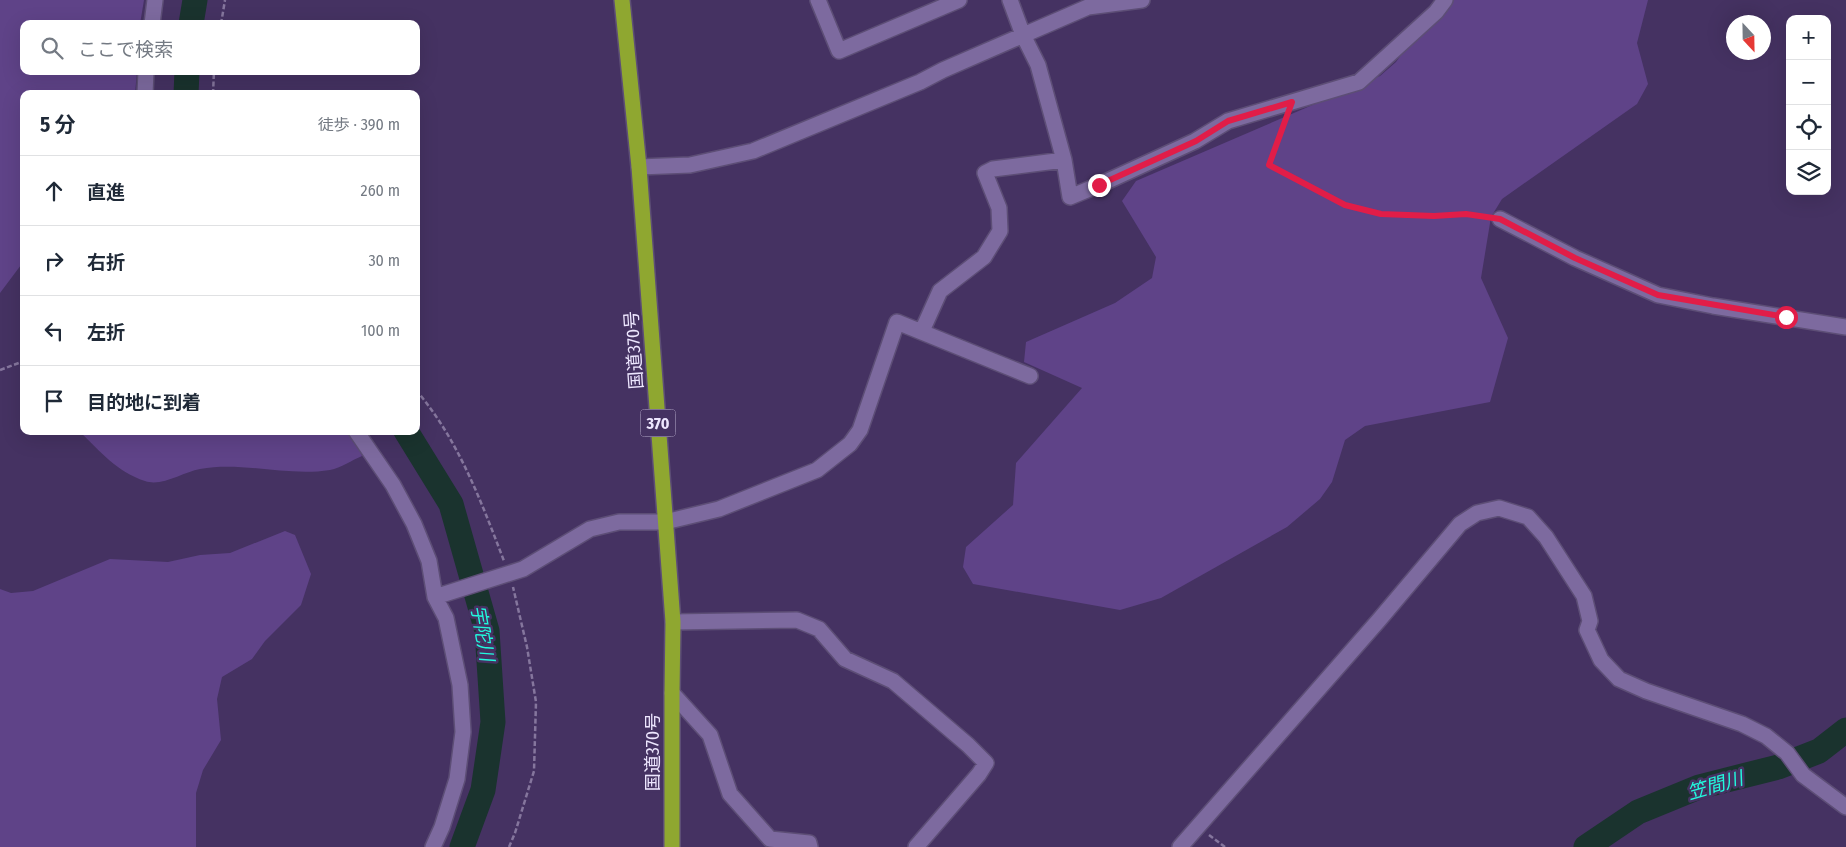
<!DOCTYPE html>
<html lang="ja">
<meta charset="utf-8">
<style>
body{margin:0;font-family:"Fira Sans Condensed","Noto Sans JP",sans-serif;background:#f6f6f7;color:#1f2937}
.controls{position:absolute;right:15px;top:15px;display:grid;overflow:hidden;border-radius:10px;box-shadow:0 5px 20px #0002}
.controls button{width:45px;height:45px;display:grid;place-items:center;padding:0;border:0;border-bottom:1px solid #e0e1e3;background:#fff;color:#1f2937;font:25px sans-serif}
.compass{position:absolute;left:1726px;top:15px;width:45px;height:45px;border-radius:50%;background:#fff;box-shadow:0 5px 20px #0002;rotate:158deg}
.stop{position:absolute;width:15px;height:15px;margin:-11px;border:4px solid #e11d48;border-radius:50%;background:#fff}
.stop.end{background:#e11d48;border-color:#fff;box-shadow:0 1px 5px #0008}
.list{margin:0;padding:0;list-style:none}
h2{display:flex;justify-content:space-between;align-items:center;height:65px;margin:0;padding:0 20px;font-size:21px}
h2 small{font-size:16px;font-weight:400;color:#747a83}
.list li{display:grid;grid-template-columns:32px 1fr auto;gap:15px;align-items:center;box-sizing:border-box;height:70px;padding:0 20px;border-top:1px solid #e0e1e3}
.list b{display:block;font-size:19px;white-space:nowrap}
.list em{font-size:16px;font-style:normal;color:#747a83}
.icon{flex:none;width:28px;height:28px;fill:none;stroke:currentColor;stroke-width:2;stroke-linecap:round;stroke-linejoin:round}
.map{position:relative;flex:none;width:1846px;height:847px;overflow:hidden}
.search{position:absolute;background:#fff;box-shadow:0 5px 20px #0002;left:20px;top:20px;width:400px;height:55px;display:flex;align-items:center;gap:12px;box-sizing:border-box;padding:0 18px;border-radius:10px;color:#747a83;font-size:19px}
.panel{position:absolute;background:#fff;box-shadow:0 5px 20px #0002;left:20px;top:90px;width:400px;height:345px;border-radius:10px}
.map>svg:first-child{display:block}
.green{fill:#5f4388}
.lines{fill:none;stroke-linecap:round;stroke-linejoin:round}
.river{stroke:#1a332e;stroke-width:25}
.minor-casing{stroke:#5d4e76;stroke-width:18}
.highway-casing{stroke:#5d4e76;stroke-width:18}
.path{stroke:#85769d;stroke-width:2.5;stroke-dasharray:5 2.5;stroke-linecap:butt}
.minor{stroke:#7d6a9f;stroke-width:15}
.highway{stroke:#8fa730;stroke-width:15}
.route{stroke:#e11d48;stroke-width:6}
.labels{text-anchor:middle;stroke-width:5;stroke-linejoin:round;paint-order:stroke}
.shield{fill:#453262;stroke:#bbb0cf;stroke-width:1}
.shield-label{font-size:16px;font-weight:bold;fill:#ede6fe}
.street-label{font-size:18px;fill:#ede6fe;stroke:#453262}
.water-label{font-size:19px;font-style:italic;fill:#22f9dd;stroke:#453262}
</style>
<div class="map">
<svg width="1846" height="847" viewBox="0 0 1846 847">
<rect width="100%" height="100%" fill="#453262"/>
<path class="green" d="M0,0H144L140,24H24V71H137L135,94H24V261L0,293Z
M1440,0H1648L1637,43L1648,84L1637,104L1502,199L1491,217L1481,278L1508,338L1490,402L1365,426L1345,440L1332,482L1320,499L1287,527L1161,598L1120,610L973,584L963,567L966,547L1013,505L1016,463L1082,388L1024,362L1026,342L1115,303L1152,278L1156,257L1122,201L1136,181L1380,76L1396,62Z
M79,431H347L355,440L362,456C352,460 341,468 330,470C287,477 243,461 200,469C183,472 162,487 145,481C117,472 100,451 79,431Z
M285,531L295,535L311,574L301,605L265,641L252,659L222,677L217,699L221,740L203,770L196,793V847H0V589L11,593L33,591L110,559L168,562L200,555L230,553Z"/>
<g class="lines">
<path class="river" d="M191,24L195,0
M186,94L187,71
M406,431L451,504L487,631L493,722L483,790L462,847
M1586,847L1638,812L1699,787L1778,767L1819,751L1846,730"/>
<defs>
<path id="minor" d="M818,0L839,51L959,0
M1010,0L1023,35L1038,65L1064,160L1070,197L1099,185L1195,141L1228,121L1359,82L1436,12L1445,0
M152,24L155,0
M145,94L146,71
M639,167L690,165L753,151L920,82L943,70L1088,7L1142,0
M1500,219L1575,258L1658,295L1713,306L1846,327
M922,331L940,291L984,257L1000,231L999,208L985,173L993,169L1064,160
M356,431L393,485L414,524L429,561L435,597L446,618L460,685L463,732L457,779L442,827L433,847
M435,597L523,569L590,529L619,522H665L719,509L817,470L850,444L860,430L897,322L1030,376
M673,622L797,620L819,629L845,659L893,681L968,745L986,763L979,774L916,847
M672,693L710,735L730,794L770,839L809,843L810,847
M1180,847L1379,620L1460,524L1477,513L1499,508L1528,517L1546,537L1584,596L1590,621L1587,630L1601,660L1619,679L1646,691L1742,724L1766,736L1787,753L1803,775L1846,807"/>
<path id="highway" d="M622,0L639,167L673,622L672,693V847"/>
</defs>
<use href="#minor" class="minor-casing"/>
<use href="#highway" class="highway-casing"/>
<path class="path" d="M221,24L225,0
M213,94L214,71
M1285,119L1269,165L1343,204L1381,214L1434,216L1466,214L1486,217
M0,370L24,361
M416,390C458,439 481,501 504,561
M1209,835L1225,847
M509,847L515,833L534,771L536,702L527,647L513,587"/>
<use href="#minor" class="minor"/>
<use href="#highway" class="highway"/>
</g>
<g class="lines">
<path class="route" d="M1099,185L1196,141L1228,121L1292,102L1269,165L1345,205L1381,214L1434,216L1466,214L1500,219L1575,258L1658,295L1786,317"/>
</g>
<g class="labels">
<rect class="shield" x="640.5" y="409.5" width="35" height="27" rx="4"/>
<g class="shield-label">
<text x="658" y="429">370</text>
</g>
<g class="street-label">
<text transform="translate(634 350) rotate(-94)" y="6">国道370号</text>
<text transform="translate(653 752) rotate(-90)" y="6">国道370号</text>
</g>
<g class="water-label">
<text transform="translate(483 633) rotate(80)" y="7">宇陀川</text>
<text transform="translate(1715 785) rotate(-16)" y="7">笠間川</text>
</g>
</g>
</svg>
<div class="controls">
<button>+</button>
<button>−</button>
<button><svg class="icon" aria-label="locate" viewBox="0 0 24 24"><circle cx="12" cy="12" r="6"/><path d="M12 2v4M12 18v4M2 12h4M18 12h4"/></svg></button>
<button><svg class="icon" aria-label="layers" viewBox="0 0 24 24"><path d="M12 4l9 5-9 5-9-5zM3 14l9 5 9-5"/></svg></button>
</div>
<svg class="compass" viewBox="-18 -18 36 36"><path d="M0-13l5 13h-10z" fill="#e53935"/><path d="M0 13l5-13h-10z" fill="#747a83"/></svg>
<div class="stop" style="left:1786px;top:317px"></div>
<div class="stop end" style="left:1099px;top:185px"></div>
<div class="search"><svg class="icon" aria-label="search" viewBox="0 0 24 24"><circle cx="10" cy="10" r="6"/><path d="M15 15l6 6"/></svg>ここで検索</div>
<section class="panel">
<h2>5 分<small>徒歩 · 390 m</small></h2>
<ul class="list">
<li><svg class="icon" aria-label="ahead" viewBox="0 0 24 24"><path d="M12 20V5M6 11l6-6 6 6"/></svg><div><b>直進</b></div><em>260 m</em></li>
<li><svg class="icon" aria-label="right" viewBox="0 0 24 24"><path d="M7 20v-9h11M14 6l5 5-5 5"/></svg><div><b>右折</b></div><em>30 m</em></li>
<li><svg class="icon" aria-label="left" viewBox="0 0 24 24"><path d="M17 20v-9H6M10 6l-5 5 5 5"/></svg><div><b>左折</b></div><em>100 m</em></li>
<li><svg class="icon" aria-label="arrive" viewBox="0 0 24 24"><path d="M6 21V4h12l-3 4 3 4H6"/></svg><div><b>目的地に到着</b></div></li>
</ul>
</section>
</div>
